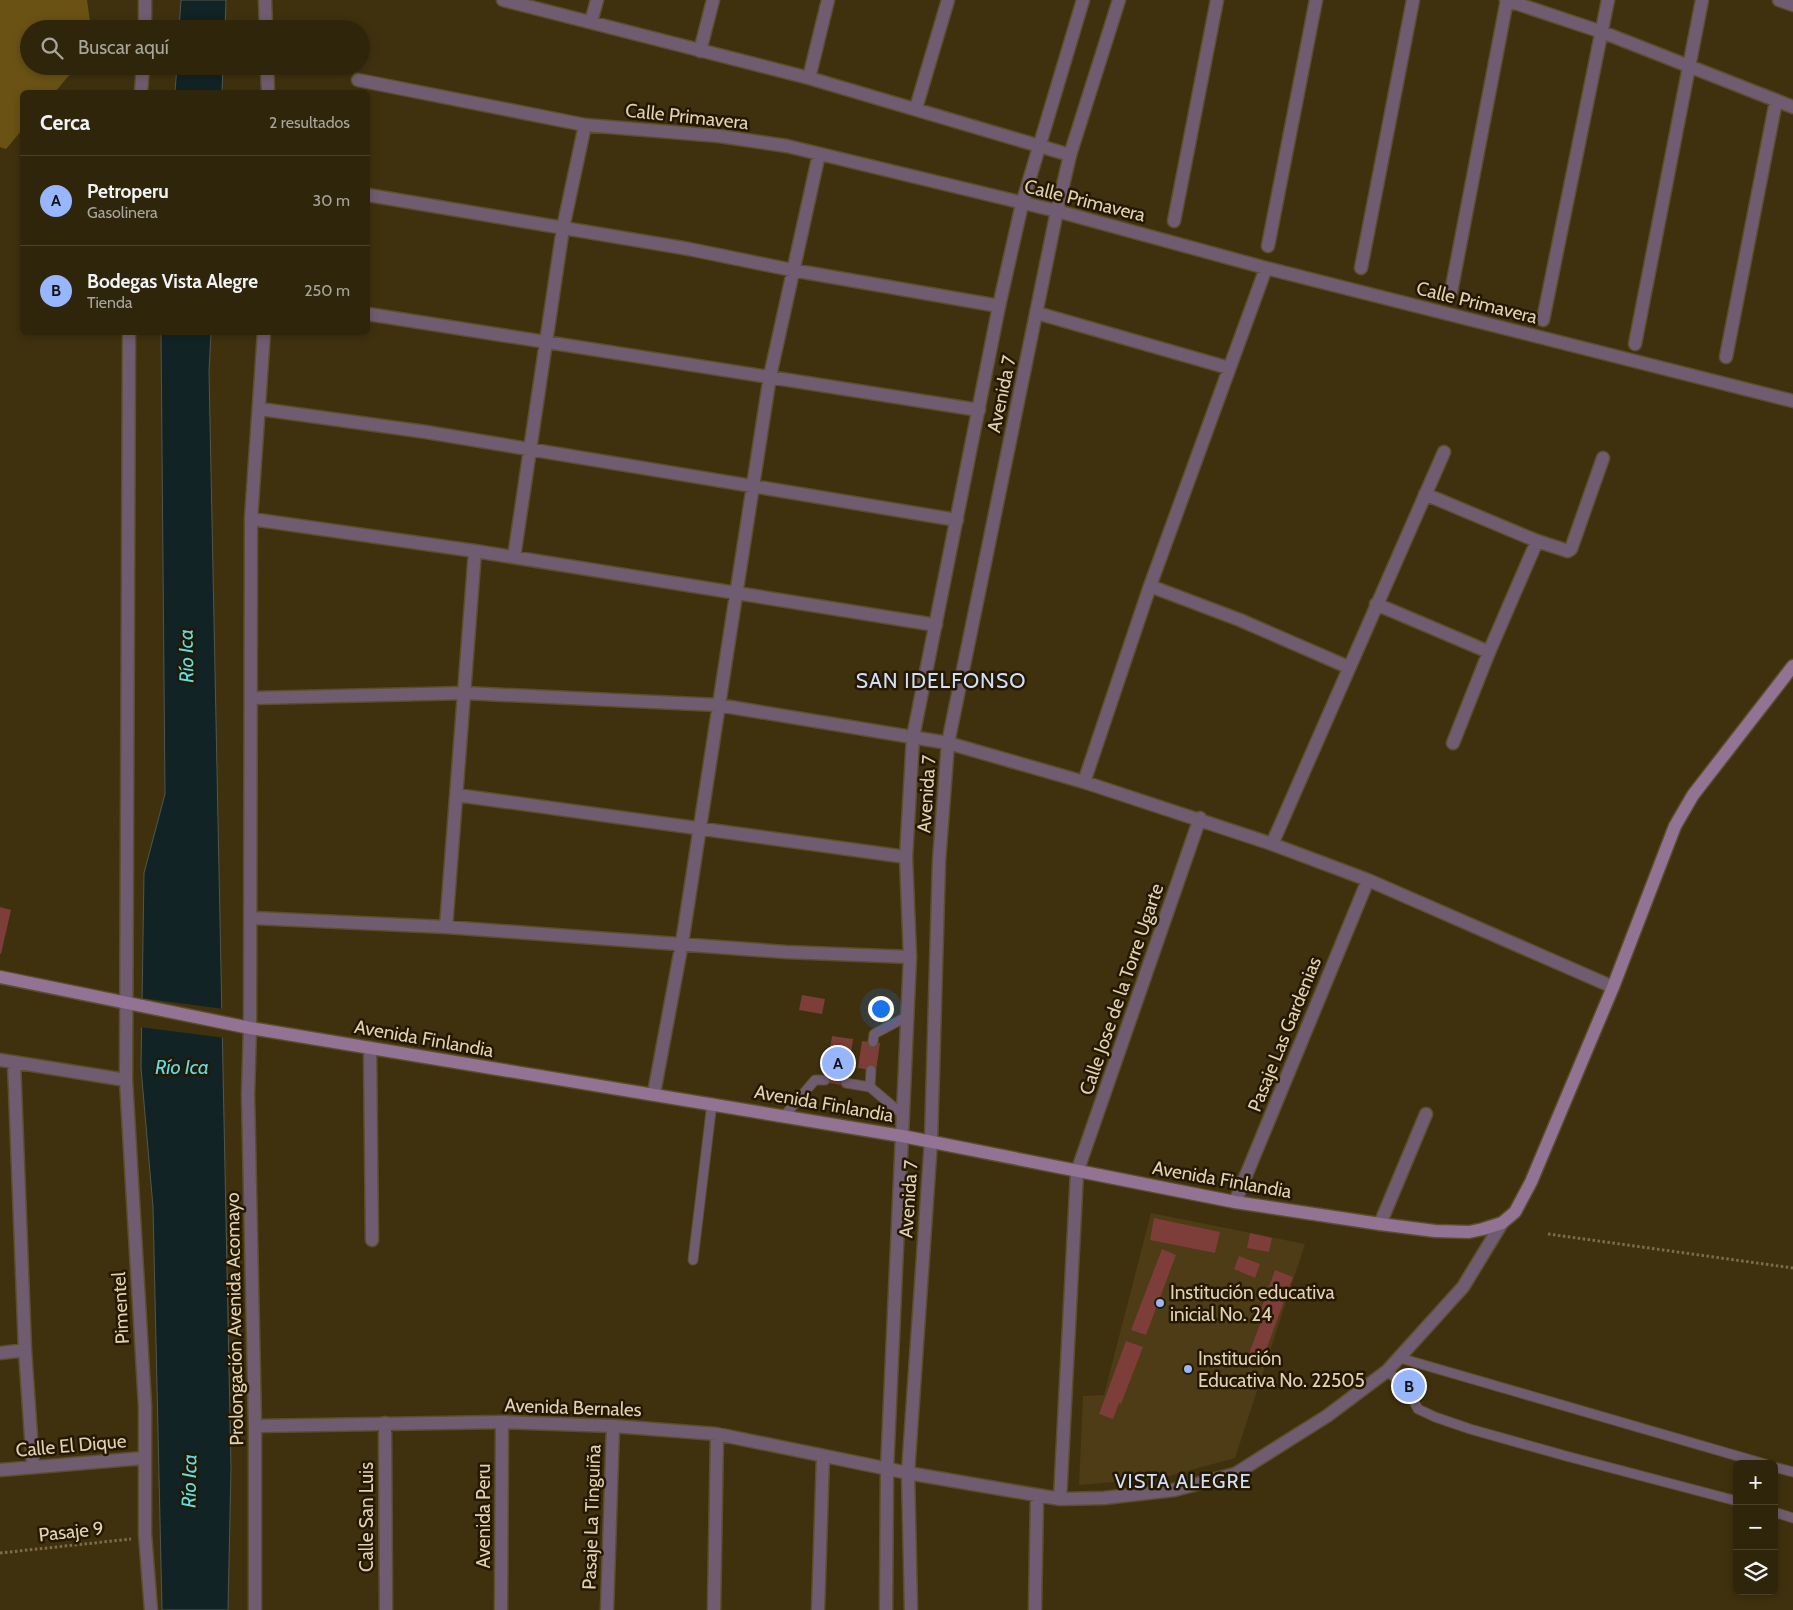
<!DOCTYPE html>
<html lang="es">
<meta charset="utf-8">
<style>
body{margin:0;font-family:Cabin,sans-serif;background:#372d13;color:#f1f3f6}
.controls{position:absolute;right:15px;bottom:15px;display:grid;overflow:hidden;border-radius:8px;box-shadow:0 2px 8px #0003}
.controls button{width:45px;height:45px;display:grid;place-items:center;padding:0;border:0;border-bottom:1px solid #4a422b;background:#2f250a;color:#f1f3f6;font:25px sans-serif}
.you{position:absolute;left:880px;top:1008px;width:18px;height:18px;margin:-12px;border:4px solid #fff;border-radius:50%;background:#1a73e8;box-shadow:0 0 0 8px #1a73e833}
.badge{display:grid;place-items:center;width:32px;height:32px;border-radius:50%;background:#97b6fd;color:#111;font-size:16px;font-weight:700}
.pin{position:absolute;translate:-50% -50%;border:2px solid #fff;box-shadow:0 1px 5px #0006}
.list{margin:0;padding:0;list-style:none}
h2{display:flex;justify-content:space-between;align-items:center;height:65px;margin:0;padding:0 20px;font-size:21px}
h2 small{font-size:16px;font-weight:400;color:#a7a59c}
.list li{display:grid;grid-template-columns:32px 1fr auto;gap:15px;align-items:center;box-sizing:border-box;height:90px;padding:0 20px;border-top:1px solid #4a422b}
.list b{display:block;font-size:19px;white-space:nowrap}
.list p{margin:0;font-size:16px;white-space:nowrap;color:#a7a59c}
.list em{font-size:16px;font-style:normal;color:#a7a59c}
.icon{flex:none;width:28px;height:28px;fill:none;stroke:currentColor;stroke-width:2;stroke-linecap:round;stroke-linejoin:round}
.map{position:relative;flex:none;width:1793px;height:1610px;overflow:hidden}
.search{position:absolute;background:#2f250a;box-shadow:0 2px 8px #0003;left:20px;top:20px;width:350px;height:55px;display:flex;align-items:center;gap:12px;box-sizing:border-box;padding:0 18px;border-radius:28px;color:#a7a59c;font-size:19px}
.panel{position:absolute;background:#2f250a;box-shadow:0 2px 8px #0003;left:20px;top:90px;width:350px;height:245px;border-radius:8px}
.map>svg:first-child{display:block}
.built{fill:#4d3c15}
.green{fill:#6a5215}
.water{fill:#122325;stroke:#50574f}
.pier{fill:#3f310e}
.building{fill:#7d3d38}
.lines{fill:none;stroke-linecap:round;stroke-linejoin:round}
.service-casing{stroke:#5c4e2c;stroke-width:11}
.minor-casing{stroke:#5c4e2c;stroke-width:15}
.tertiary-casing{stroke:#5c4e2c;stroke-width:15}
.secondary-casing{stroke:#5c4e2c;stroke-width:15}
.path{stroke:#7b6d4b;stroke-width:3;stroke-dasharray:2.5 2.5;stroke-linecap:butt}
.service{stroke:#705c70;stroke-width:9}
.minor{stroke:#705c70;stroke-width:12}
.tertiary{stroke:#705c70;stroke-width:12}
.secondary{stroke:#927393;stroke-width:12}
.poi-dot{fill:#97b6fd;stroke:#241900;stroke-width:2}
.labels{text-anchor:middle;stroke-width:5;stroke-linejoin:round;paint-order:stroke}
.street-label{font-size:19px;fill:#dfd1b2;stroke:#241900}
.poi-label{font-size:19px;fill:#dfd1b2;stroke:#241900;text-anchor:start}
.water-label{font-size:20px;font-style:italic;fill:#5bdfef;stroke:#241900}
.neighbourhood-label{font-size:20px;letter-spacing:1px;fill:#d1def9;stroke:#241900}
.quarter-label{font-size:21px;letter-spacing:1px;fill:#d1def9;stroke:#241900}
</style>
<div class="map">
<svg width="1793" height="1610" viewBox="0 0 1793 1610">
<rect width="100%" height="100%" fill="#3f310e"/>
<path class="built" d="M1151,1213L1305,1244L1235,1458L1162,1478L1079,1485L1083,1396L1104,1395Z"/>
<path class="green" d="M0,0H87L91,29H29V66H77L55,92H22V130L6,149L0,147Z"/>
<path class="water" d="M181,0H226L225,29H179Z
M177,66H223L222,92H175Z
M161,333H211L209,371L231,1468L228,1610H162L153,1207L141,1068L144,873L165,794Z"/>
<path class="pier" d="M141,998L224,1009L225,1038L139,1027Z"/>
<path class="building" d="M0,907L11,910L1,954H0Z
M802,995L825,999L822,1014L799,1010Z
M832,1036L853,1039L846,1086L825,1082Z
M862,1041L880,1043L876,1071L858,1068Z
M1154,1218L1220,1232L1215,1253L1150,1240Z
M1250,1233L1272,1238L1269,1252L1247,1248Z
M1162,1249L1176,1255L1146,1335L1131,1330Z
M1239,1256L1260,1264L1255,1278L1234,1269Z
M1275,1270L1293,1277L1262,1361L1248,1356L1260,1324L1256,1323Z
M1126,1341L1143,1347L1121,1404L1119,1403L1113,1419L1099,1414Z"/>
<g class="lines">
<defs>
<path id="service" d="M873,1042L874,1034L908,1016
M871,1070L870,1087L903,1115
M846,1083L870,1087
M785,1115L815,1080H825
M693,1260L712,1103
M1400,1358L1765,1464
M1387,1371L1406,1387L1418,1409L1435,1417L1470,1429L1566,1456L1737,1501
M1774,1467L1793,1472
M1774,1512L1793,1518"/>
<path id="minor" d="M265,0L266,29
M503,0L809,78L1070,155
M1506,0L1602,32L1793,107
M1779,0L1793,5
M591,22L597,0
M145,29V0
M700,51L713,0
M267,66L268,92
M809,78L828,0
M358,80L585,125L719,136L787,146L1057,211L1266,268L1793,401
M141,92L143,66
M916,108L948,0
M368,195L689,249L792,270L999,306
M1174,221L1217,0
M1268,246L1316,0
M1361,268L1413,0
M1451,292L1507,0
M1037,313L1229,368
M368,314L979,410
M1543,320L1608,0
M129,332L126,1080L145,1406V1534L151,1610
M1635,344L1702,0
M1726,357L1776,101
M260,409L426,432L957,520
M1425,494L1537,541L1568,551L1571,549L1603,458
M251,519L475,551L936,625
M514,557L563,228L585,125
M1150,586L1240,620L1348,667
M1376,604L1489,652
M251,698L465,693L718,705L948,743L1084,782L1272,844L1368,880L1613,987
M1453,743L1489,652L1537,541
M1084,782L1150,586L1266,268
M457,795L906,857
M1272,844L1444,452
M252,918L446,927L786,952L910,957
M446,927L475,551
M250,1028L251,519L264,332
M370,1048L372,1240
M0,1060L126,1080
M14,1062L25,1350L33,1466
M654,1093L682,943L770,376L819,154
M1235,1202L1368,880
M1380,1224L1426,1114
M0,1353L25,1350
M385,1423L386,1610
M255,1426L502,1422L613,1426L717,1434L908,1473L1060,1499L1104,1498L1174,1490L1235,1474L1327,1416L1387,1371L1463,1287L1502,1223
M0,1470L144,1458
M1060,1499L1077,1172L1200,818
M501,1610L502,1422
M607,1610L613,1426
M714,1610L717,1434
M818,1610L823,1456
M1035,1610L1037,1496"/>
<path id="tertiary" d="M250,1028L248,1094L255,1426V1610
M886,1610L887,1469L910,957L906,857L913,737L999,306L1022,204L1083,0
M911,1610L908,1473L931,1141L939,861L948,743L1057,211L1070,155L1119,0"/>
<path id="secondary" d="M0,977L250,1028L902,1136L1235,1202L1380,1224L1435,1231L1469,1232L1483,1229L1502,1223L1515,1212L1531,1182L1613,987L1675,826L1693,795L1793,666"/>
</defs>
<use href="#service" class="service-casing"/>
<use href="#minor" class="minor-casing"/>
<use href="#tertiary" class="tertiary-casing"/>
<use href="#secondary" class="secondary-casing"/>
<path class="path" d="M1548,1234L1793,1268
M0,1553L131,1539"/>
<use href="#service" class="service"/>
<use href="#minor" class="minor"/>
<use href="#tertiary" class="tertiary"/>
<use href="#secondary" class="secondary"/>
</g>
<g class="poi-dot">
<circle cx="1160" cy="1303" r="5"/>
<circle cx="1188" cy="1369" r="5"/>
</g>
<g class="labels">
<g class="street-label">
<text transform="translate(687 116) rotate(6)" y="7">Calle Primavera</text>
<text transform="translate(1085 200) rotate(14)" y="7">Calle Primavera</text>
<text transform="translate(1477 302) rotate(14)" y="7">Calle Primavera</text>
<text transform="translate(1001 394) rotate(-78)" y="7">Avenida 7</text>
<text transform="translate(926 794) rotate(-86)" y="7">Avenida 7</text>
<text transform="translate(1121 989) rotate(-71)" y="7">Calle Jose de la Torre Ugarte</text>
<text transform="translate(1284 1034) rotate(-68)" y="7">Pasaje Las Gardenias</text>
<text transform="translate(424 1038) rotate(10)" y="7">Avenida Finlandia</text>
<text transform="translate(824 1103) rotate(10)" y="7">Avenida Finlandia</text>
<text transform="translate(1222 1179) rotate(10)" y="7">Avenida Finlandia</text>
<text transform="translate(908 1199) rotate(-86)" y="7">Avenida 7</text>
<text transform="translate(120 1308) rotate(-93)" y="7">Pimentel</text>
<text transform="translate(234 1319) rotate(-91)" y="7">Prolongación Avenida Acomayo</text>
<text transform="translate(573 1407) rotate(2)" y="7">Avenida Bernales</text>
<text transform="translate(71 1445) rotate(-5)" y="7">Calle El Dique</text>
<text transform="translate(483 1516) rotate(-90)" y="7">Avenida Peru</text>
<text transform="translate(366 1517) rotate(-90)" y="7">Calle San Luis</text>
<text transform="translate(591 1517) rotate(-88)" y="7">Pasaje La Tinguiña</text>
<text transform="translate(71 1531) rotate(-6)" y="7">Pasaje 9</text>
</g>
<g class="poi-label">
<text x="1170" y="1299">Institución educativa<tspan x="1170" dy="22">inicial No. 24</tspan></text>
<text x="1198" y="1365">Institución<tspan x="1198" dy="22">Educativa No. 22505</tspan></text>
</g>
<g class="water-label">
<text transform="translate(186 656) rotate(-91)" y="7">Río Ica</text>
<text x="182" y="1074">Río Ica</text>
<text transform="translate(189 1481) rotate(-89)" y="7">Río Ica</text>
</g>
<g class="neighbourhood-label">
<text x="1183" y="1488">VISTA ALEGRE</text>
</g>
<g class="quarter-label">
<text x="941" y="688">SAN IDELFONSO</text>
</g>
</g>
</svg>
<div class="controls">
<button>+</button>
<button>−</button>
<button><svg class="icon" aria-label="layers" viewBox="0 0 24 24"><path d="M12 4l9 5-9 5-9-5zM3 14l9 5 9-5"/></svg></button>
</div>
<div class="you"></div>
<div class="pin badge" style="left:838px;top:1063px">A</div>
<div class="pin badge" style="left:1409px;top:1386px">B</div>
<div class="search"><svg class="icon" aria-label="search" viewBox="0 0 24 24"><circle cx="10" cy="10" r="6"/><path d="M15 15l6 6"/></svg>Buscar aquí</div>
<section class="panel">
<h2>Cerca<small>2 resultados</small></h2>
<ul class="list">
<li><span class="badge">A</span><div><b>Petroperu</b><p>Gasolinera</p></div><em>30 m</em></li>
<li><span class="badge">B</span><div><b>Bodegas Vista Alegre</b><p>Tienda</p></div><em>250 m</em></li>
</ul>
</section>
</div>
